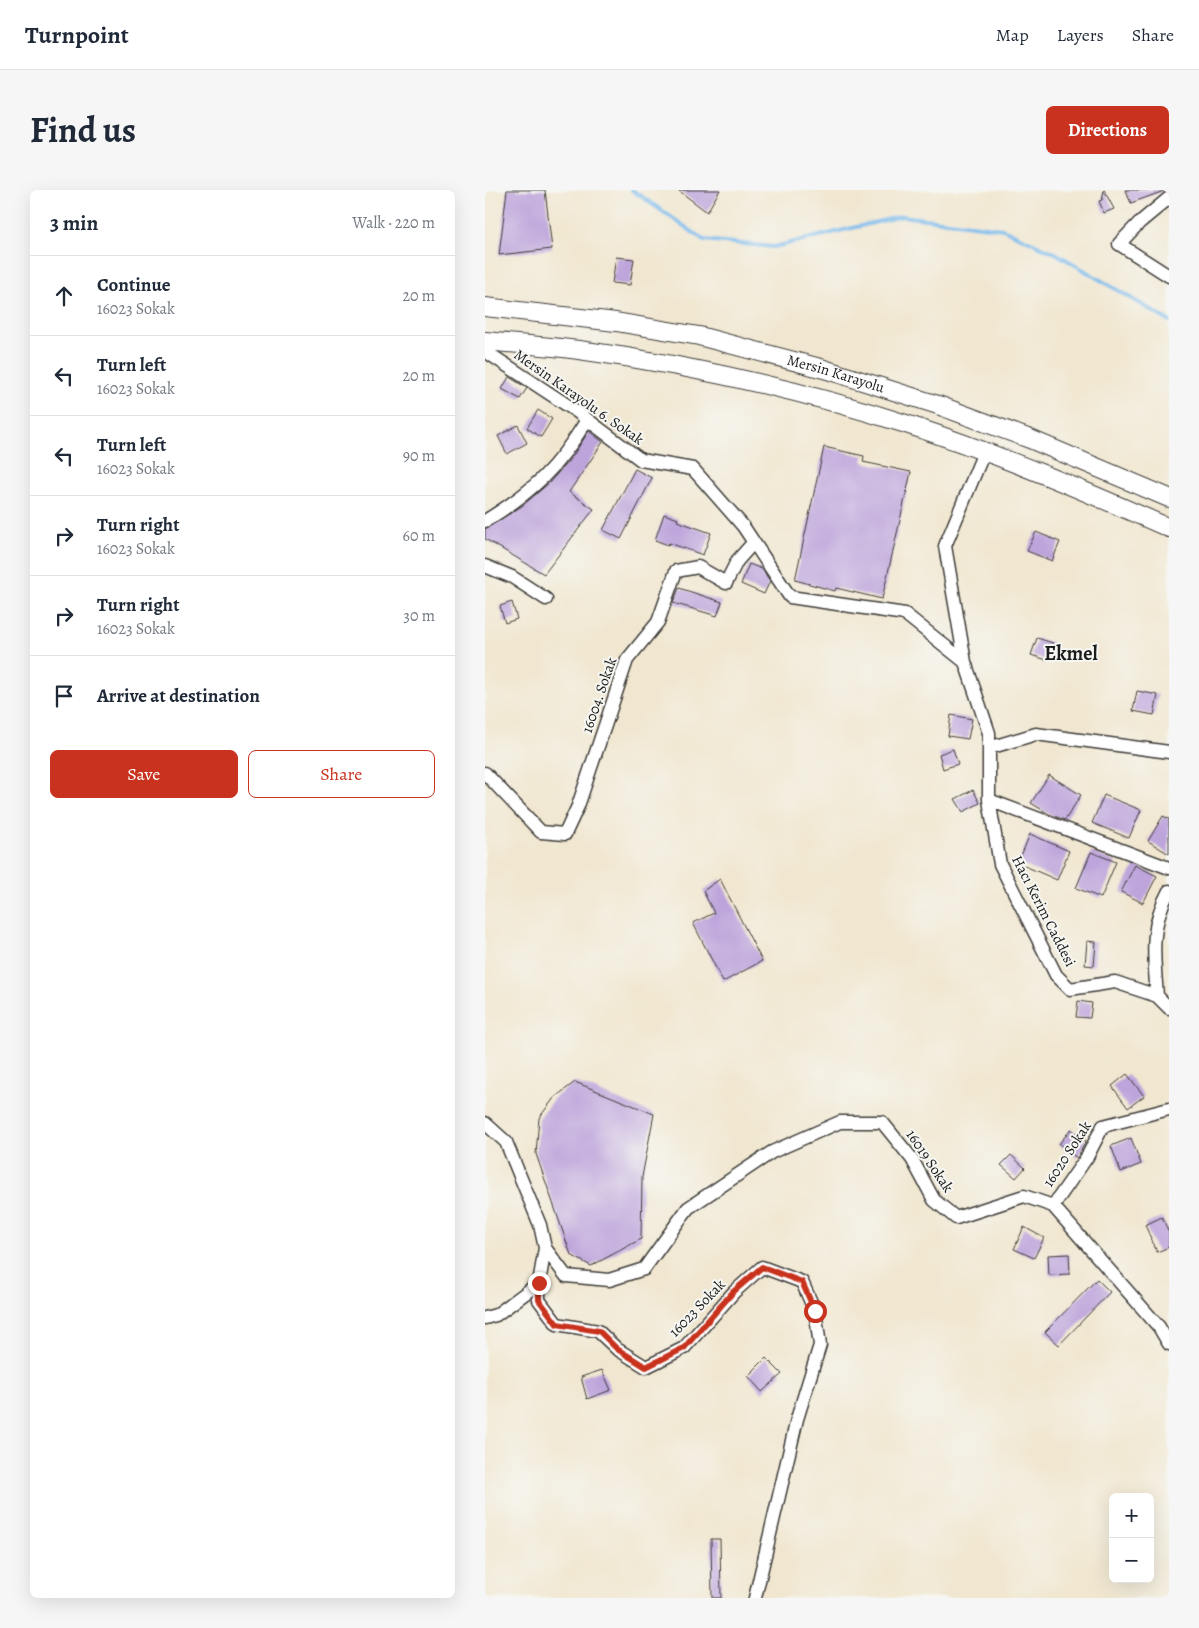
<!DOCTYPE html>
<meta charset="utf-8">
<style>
body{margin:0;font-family:Alegreya,serif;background:#f6f6f7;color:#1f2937}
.controls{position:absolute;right:15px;bottom:15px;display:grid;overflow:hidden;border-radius:8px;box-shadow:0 5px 20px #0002}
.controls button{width:45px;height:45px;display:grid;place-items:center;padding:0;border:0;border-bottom:1px solid #e0e1e3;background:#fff;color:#1f2937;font:25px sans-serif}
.stop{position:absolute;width:15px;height:15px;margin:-11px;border:4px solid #c8321e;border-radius:50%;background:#fff}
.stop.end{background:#c8321e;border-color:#fff;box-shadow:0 1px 5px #0008}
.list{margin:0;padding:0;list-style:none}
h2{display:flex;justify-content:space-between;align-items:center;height:65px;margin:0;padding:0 20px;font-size:21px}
h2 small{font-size:16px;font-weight:400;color:#747a83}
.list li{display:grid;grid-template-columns:32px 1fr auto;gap:15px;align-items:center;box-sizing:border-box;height:80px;padding:0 20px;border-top:1px solid #e0e1e3}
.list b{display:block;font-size:19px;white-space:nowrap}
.list p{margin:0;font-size:16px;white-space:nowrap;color:#747a83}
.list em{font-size:16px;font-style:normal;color:#747a83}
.actions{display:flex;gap:10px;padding:15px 20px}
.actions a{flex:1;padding:11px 0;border:1px solid #c8321e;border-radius:8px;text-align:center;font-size:18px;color:#c8321e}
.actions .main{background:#c8321e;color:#fff}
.icon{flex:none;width:28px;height:28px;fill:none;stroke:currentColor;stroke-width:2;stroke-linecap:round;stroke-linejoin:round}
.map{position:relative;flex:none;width:684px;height:1408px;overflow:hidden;border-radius:8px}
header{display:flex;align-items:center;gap:30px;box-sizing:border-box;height:70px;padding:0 25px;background:#fff;border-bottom:1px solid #e0e1e3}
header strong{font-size:24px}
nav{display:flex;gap:28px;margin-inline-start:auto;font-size:18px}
.intro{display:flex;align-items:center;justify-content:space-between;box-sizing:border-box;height:120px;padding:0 30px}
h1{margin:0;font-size:35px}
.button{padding:12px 22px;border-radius:8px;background:#c8321e;color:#fff;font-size:18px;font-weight:700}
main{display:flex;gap:30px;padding:0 30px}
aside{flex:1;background:#fff;border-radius:8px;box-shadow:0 5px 20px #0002}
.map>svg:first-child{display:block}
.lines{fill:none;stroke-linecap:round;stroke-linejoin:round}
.stream{stroke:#76b8eb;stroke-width:4}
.building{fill:#bda4db}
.minor-casing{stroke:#3c3a37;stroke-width:15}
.highway-casing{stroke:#3c3a37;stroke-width:20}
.minor{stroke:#fff;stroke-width:12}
.highway{stroke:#fff;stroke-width:18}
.route{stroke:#c8321e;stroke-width:6}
.labels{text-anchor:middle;stroke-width:4;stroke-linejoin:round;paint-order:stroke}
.street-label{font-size:15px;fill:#1c1c1c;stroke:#f6f6f2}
.district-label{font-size:20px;font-weight:bold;fill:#1c1c1c;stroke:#f6f6f2}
</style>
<header>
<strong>Turnpoint</strong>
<nav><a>Map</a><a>Layers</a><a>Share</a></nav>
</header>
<div class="intro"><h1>Find us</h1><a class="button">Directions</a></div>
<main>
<aside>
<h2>3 min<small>Walk · 220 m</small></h2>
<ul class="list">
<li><svg class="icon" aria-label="ahead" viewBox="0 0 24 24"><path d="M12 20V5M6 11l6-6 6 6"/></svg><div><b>Continue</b><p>16023 Sokak</p></div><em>20 m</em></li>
<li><svg class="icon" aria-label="left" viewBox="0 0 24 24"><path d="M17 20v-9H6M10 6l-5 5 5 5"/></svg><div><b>Turn left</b><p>16023 Sokak</p></div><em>20 m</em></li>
<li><svg class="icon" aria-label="left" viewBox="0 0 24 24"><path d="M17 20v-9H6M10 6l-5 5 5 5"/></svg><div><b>Turn left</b><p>16023 Sokak</p></div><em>90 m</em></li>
<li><svg class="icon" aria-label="right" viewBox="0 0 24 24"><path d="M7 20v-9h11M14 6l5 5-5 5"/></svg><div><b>Turn right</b><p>16023 Sokak</p></div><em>60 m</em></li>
<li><svg class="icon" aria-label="right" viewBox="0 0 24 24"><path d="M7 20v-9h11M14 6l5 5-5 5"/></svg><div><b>Turn right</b><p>16023 Sokak</p></div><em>30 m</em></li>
<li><svg class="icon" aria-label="arrive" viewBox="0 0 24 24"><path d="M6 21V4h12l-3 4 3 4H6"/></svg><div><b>Arrive at destination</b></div></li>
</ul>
<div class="actions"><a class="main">Save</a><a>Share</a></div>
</aside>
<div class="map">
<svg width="684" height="1408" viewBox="0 0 684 1408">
<rect width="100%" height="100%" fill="#f6f6f2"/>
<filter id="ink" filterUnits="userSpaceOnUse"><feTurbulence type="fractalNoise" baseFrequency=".02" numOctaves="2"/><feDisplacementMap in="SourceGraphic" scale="10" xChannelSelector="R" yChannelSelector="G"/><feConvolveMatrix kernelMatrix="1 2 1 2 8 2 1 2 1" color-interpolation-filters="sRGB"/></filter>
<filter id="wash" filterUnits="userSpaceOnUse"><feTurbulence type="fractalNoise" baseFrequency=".0096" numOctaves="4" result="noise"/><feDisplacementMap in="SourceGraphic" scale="20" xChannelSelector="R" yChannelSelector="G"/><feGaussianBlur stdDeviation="1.12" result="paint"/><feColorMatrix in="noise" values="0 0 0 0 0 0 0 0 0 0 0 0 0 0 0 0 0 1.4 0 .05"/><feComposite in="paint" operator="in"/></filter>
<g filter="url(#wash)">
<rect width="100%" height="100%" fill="#f1e7d0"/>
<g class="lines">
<path class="stream" d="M147,0L219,50L289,57L417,26L518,39L572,64L684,131"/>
</g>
<g id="blocks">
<path class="building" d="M22,0H60L67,59L14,65Z
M193,0H235L222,22Z
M619,0L629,19L619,23L614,11L617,10Z
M640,0H679V1L646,13Z
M131,67L149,69L145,95L127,93Z
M24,187L42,198L35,209L17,199Z
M53,220L67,229L56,247L42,238Z
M33,235L42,253L22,264L13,246Z
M104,241L118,252L84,302L109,319L59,384L0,349V339L37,316L64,293L87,267Z
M339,257L379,266L378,272L426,282L397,409L351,398L350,401L310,390Z
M150,279L167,288L136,349L118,340Z
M179,324L193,329L192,331L226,343L218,365L184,353L183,355L170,350Z
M551,342L575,352L567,371L542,361Z
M264,374L277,379L285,391L279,404L256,394Z
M194,398L237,412L232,426L188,413Z
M27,412L32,429L20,433L15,416Z
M552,448L568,453L562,470L546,465Z
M652,501L673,505L669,525L648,521Z
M466,525L487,529L483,549L463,546Z
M468,559L473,574L458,579L454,564Z
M564,585L596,605L580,630L564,624L546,613Z
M488,600L495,613L478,622L470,609Z
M619,605L656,620L644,648L607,633Z
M678,626L684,629V664L663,651Z
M545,644L584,661L572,690L533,673Z
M606,662L631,672L616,708L591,698Z
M650,675L672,686L658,713L636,702Z
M235,689L277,771L238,792L208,733L229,723L218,701Z
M602,751L611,752L609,776L600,775Z
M593,811L607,813L605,828L591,827Z
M642,884L659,906L643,918L627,896Z
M90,892L169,924L157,987L156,1049L106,1076L86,1065L51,964L54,928L69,908Z
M586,939L601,951L592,968L574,954Z
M646,948L656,974L636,982L626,956Z
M526,965L540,978L531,988L516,975Z
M677,1027L684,1043V1057L672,1062L660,1035Z
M539,1037L559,1048L549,1068L529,1059Z
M584,1064L585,1084L564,1085L563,1065Z
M612,1089L625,1102L574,1155L560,1142Z
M281,1168L297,1184L277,1202L263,1186Z
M117,1180L126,1200L102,1209L96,1187Z
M226,1349H235L236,1408H227Z"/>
</g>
</g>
<g filter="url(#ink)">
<use href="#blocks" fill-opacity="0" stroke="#3c3a37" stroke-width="1"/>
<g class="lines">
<defs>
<path id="minor" d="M684,8L654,33L634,54L684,86
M0,161L91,221L156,270L208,279L258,336L305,407L420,424L480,472
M499,262L460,356L480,472L504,543V610L515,674L571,785L585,799L630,792L672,806L684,818
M0,331C49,301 72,278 102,230
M0,376L27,387L61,409
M504,558L551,544L684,562
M0,583L56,642L80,644L93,616L142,470L173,432L191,381L213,377L241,393L252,371L268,353
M504,610L684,678
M672,806C669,767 664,737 684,701
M0,933L21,952L55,1035L60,1058L81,1086L124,1090L159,1079L203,1018L287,962L355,932H397L427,969L449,1010L471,1028L539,1006L568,1016L674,1137L684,1154
M568,1016L602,967L618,936L684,919
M60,1058L54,1093V1110L72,1134L113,1141L132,1159L161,1177L199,1158L249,1102L277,1077L317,1092L330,1121L335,1155L312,1229L270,1408
M0,1128L11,1125L54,1093"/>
<g id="highway">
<path id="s1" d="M0,117L131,132L214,146L339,179L453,215L545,249L684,308"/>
<path d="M0,151C31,154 63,156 94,160C204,175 315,200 421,234C511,263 598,300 684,338"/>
</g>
</defs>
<use href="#minor" class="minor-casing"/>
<use href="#highway" class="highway-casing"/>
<use href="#minor" class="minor"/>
<use href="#highway" class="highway"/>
</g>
</g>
<g class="lines" filter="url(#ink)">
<path class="route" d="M54,1093V1110L72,1134L114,1141L132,1159L161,1177L199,1158L248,1102L277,1077L317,1092L330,1121"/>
</g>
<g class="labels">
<g class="street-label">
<text dy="5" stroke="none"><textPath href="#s1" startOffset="358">Mersin Karayolu</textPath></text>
<text transform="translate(94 207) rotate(35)" y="5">Mersin Karayolu 6. Sokak</text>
<text transform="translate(114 505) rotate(-71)" y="5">16004. Sokak</text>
<text transform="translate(559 721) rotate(63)" y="5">Hacı Kerim Caddesi</text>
<text transform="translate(582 964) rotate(-57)" y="5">16020 Sokak</text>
<text transform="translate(445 971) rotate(56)" y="5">16019 Sokak</text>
<text transform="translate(212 1118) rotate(-46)" y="5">16023 Sokak</text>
</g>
<g class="district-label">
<text x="586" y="470">Ekmel</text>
</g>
</g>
</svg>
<div class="controls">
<button>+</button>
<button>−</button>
</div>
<div class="stop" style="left:330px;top:1121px"></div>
<div class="stop end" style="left:54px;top:1093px"></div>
</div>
</main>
